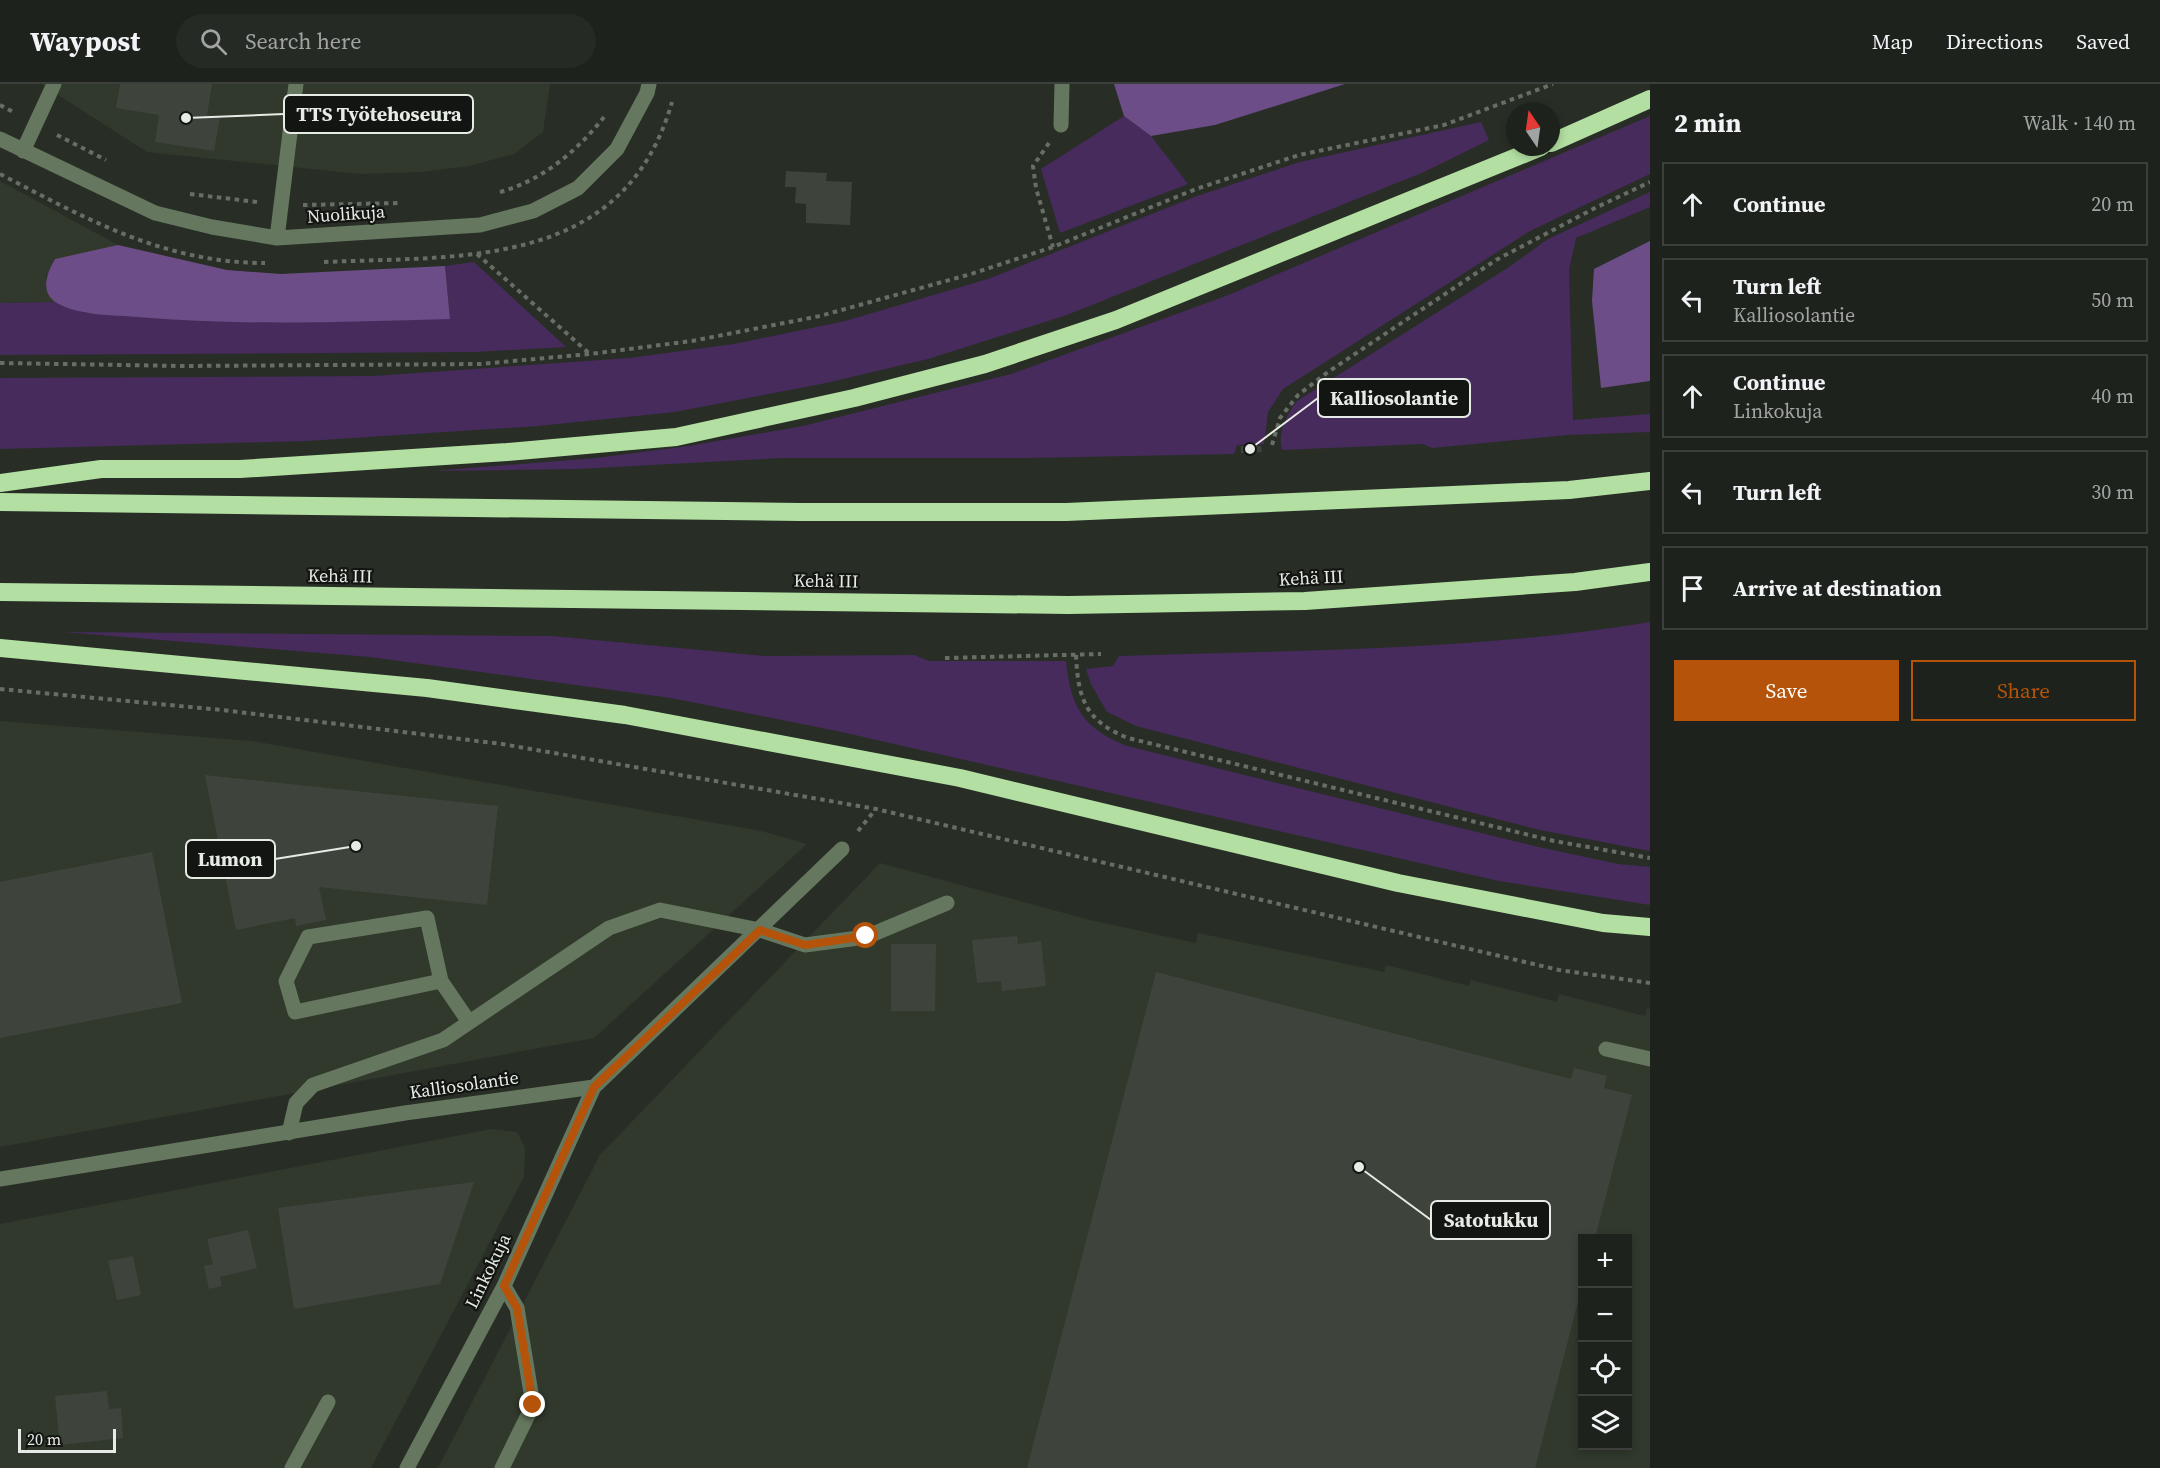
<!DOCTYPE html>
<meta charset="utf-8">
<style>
body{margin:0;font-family:"Source Serif 4",serif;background:#262a25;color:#f1f3f6}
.controls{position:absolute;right:18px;bottom:18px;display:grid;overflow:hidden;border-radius:0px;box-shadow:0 3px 9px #0003}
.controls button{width:54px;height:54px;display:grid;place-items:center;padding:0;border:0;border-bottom:2px solid #3c3f3b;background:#1e221c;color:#f1f3f6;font:30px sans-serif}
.compass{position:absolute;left:1506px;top:18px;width:54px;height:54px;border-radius:50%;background:#1e221c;box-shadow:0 3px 9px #0003;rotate:347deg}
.scale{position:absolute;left:18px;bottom:15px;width:98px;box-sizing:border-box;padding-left:6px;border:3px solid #e7ebe5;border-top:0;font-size:16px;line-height:21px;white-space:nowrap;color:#e7ebe5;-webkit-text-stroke:4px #121511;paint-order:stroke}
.stop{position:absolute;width:18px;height:18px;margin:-14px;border:4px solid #b45309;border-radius:50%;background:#fff}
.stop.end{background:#b45309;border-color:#fff;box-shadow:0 2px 6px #0008}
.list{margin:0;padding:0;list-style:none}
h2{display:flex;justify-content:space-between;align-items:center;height:78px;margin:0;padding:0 24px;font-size:26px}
h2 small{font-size:20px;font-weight:400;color:#a1a4a3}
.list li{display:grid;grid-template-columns:39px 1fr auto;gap:18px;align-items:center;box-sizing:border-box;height:84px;margin:0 12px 12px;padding:0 12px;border:2px solid #3c3f3b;border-radius:0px}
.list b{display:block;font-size:22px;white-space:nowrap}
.list p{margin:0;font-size:20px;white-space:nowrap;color:#a1a4a3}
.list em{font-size:20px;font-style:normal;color:#a1a4a3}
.actions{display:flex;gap:12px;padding:18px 24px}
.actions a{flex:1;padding:14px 0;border:2px solid #b45309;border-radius:0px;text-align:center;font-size:21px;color:#b45309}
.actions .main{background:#b45309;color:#fff}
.icon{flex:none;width:33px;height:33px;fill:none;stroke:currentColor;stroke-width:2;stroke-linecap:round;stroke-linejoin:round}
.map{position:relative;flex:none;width:1650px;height:1384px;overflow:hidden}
header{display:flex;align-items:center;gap:36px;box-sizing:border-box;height:84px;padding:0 30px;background:#1e221c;border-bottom:2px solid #3c3f3b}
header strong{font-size:28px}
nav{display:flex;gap:33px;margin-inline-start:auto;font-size:21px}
.search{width:420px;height:54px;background:#262a25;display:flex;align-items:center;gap:15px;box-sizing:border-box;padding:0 21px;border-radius:33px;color:#a1a4a3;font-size:22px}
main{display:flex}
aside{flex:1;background:#1e221c}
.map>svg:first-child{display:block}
.built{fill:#30392c;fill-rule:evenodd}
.green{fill:#462b5c}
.forest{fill:#6c4d87}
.building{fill:#3e443b}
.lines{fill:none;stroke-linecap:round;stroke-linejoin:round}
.path{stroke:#686e66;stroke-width:4;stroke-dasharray:4.5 4.5;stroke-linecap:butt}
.minor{stroke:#65775e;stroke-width:15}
.highway{stroke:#b3e0a2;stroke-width:18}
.route{stroke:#b45309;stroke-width:8}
.labels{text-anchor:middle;stroke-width:4.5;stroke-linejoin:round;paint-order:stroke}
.street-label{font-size:18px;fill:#e7ebe5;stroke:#121511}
.leader{fill:none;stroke:#e7ebe5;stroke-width:2}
.callout-dot{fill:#e7ebe5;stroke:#121511;stroke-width:2}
.callout{fill:#121511;stroke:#e7ebe5;stroke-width:2}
.callout-label{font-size:20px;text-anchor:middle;font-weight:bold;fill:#e7ebe5}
</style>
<header>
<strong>Waypost</strong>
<div class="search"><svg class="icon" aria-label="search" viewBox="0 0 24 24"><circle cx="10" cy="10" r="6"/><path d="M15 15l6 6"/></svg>Search here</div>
<nav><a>Map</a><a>Directions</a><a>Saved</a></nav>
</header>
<main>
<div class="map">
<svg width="1650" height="1384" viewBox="0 0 1650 1384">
<rect width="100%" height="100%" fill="#282e26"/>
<path class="built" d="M41,0H550L543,48L514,70L470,82L421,88L361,90L147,68Z
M0,97L118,161L92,169L46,191V204L56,218L0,219Z
M0,637L252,657L761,747L807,760L594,954L0,1063Z
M880,779L1090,836L1196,859L1198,849L1384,888L1386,881L1469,902L1471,896L1557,918L1559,910L1645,932L1647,924L1650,925V1384H438L600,1071ZM1582,1154H1628V1362H1582Z
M492,1045L517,1048L525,1064L524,1093L371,1384H0V1140Z"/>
<path class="green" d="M1124,32L1151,52L1188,100L1060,149L1041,85Z
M1650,32V90L1530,147L1283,305L1268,328L1264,360L1237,361L1234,370L1029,374H782L578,385L433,387L596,374L689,362L803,342L1011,290L1226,212Z
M1481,38L1489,56L1424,88L1067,231L928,275L826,299L675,328L538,342L307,357L0,365V294L374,292L629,274L734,260L845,237L988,195L1197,112L1300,78Z
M1650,108V123L1576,154L1569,186L1573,336L1650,330V348L1568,351L1432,364L1423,360L1282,366C1277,349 1287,330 1297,317L1509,183L1548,155Z
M474,178L566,263L475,268L0,271V219L56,218L87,229L450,234L445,182Z
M1650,538V767L1540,746L1136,642L1107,628L1091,600L1086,585L1113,582L1119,572C1296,566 1475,567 1650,538Z
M64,548L552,552L765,572L914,571L929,577H1066C1071,623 1082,644 1127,662L1534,762L1618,780L1650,783V821L1499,797L837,647L671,614L370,573Z"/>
<path class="forest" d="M1114,0H1345L1215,41L1151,52L1124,32Z
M1650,157V297L1601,304L1592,217L1594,185Z
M118,161L227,186L281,190L445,182L450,235C346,238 242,242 138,233C113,231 80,232 57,219C39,208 47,189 55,175Z"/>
<path class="building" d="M120,0H212L207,31L220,33L214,67L155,58L159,31L116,24Z
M786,87L827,89L826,97L852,98L850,141L806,139V120L795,119L796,103H785Z
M1241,362H1261L1262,368L1241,369Z
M205,691L498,722L487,821L319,803L326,836L296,842L295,834L236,846Z
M152,768L182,919L0,954V798Z
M1017,852L1018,860L1041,857L1046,902L1002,907L1001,897L977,899L972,856Z
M891,860H936L935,927H891Z
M1156,888L1571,995L1574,984L1607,992L1604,1004L1632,1011L1595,1154H1582V1202L1535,1384H1027Z
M474,1098L440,1200L294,1225L278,1124Z
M248,1146L257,1184L220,1193L222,1202L209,1205L204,1182L213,1180L207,1155Z
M133,1172L141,1211L117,1216L108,1177Z
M107,1307L109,1325L121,1324L123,1354L60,1361L55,1312Z"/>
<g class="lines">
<path class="path" d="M0,21L15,29
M57,51L106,76
M1049,59L1033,82L1036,104L1053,163
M0,90C87,135 164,179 265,179
M500,108C543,96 577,67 604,33
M190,110L257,118
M303,121L401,119
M477,170L590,270
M324,178C464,172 624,185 672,18
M0,279L183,282L480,280L590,270L692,257L820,232L971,190L1053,163L1196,105L1299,71L1444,41L1553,0
M1272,361L1280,334L1298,311L1328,288L1496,176L1595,124L1650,98
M1076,571C1078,614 1085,637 1128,654L1554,757L1650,774
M945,574L1101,570
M0,605L222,626L502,660L876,725L1559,886L1650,899
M858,747L876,725"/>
<path class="minor" d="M1061,41L1062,0
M0,55L155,129L212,143L277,154L480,141L533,127L578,104L617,65L647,9L649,0
M23,67L54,0
M277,154L296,0
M441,897L295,928L286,897L308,853L427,834L441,897L469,938
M1606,965L1650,975
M289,1049L296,1019L313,1001L443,956L609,844L660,826L760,846L805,861L866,853L947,819
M0,1095L405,1029L594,1003L842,765
M292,1384L328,1318
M407,1384L504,1202L594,1003
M502,1384L533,1321L517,1224L504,1202"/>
<path class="highway" d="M1551,59L1650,15
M0,399L101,385H240L507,368L676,353L854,314L985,280L1116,236L1541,63
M0,418L800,428H1066L1569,406L1650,397
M0,508L1068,521L1305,517L1575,498L1650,488
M0,564L427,604L625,631L960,694L1398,799L1603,839L1650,843"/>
</g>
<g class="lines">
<path class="route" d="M533,1321L517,1224L504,1202L594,1003L760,846L805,861L866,852"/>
</g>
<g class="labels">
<g class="street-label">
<text transform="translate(346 130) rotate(-4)" y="6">Nuolikuja</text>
<text transform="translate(340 492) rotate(1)" y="6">Kehä III</text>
<text transform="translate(1311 494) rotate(-3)" y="6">Kehä III</text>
<text transform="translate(826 497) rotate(1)" y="6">Kehä III</text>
<text transform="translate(464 1001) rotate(-8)" y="6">Kalliosolantie</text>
<text transform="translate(488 1187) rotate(-64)" y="6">Linkokuja</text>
</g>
</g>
<path class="leader" d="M186 34L284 30M1250 365L1318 314M356 762L275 775M1359 1083L1431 1136"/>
<g class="callout-dot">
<circle cx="186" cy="34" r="6"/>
<circle cx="1250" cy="365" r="6"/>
<circle cx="356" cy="762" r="6"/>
<circle cx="1359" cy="1083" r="6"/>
</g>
<g class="callout">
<rect x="284" y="11" width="189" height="38" rx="6"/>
<rect x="1318" y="295" width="152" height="38" rx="6"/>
<rect x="186" y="756" width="89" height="38" rx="6"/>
<rect x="1431" y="1117" width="119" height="38" rx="6"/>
</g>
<g class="callout-label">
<text x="379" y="37">TTS Työtehoseura</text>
<text x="1394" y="321">Kalliosolantie</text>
<text x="230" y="782">Lumon</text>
<text x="1491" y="1143">Satotukku</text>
</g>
</svg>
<div class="controls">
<button>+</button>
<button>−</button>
<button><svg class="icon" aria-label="locate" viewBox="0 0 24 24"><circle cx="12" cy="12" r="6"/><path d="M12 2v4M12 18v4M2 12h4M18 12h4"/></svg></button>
<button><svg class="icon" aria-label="layers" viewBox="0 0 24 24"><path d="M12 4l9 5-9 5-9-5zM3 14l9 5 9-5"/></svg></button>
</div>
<svg class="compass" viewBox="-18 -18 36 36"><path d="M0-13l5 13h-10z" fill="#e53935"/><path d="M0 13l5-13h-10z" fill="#a1a4a3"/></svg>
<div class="scale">20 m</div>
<div class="stop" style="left:866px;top:852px"></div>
<div class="stop end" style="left:533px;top:1321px"></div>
</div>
<aside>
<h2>2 min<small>Walk · 140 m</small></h2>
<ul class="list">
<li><svg class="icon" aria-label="ahead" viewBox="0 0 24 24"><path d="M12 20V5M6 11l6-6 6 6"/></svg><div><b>Continue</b></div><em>20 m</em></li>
<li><svg class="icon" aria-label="left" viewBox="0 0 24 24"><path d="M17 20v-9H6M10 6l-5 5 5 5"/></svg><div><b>Turn left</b><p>Kalliosolantie</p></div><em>50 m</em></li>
<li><svg class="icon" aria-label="ahead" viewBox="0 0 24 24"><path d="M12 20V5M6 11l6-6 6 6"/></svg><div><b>Continue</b><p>Linkokuja</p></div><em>40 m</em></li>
<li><svg class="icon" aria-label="left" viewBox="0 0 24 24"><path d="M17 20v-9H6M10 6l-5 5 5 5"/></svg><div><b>Turn left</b></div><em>30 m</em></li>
<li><svg class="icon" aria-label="arrive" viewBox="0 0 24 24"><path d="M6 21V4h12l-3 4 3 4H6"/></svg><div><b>Arrive at destination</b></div></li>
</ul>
<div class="actions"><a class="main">Save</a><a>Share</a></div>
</aside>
</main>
